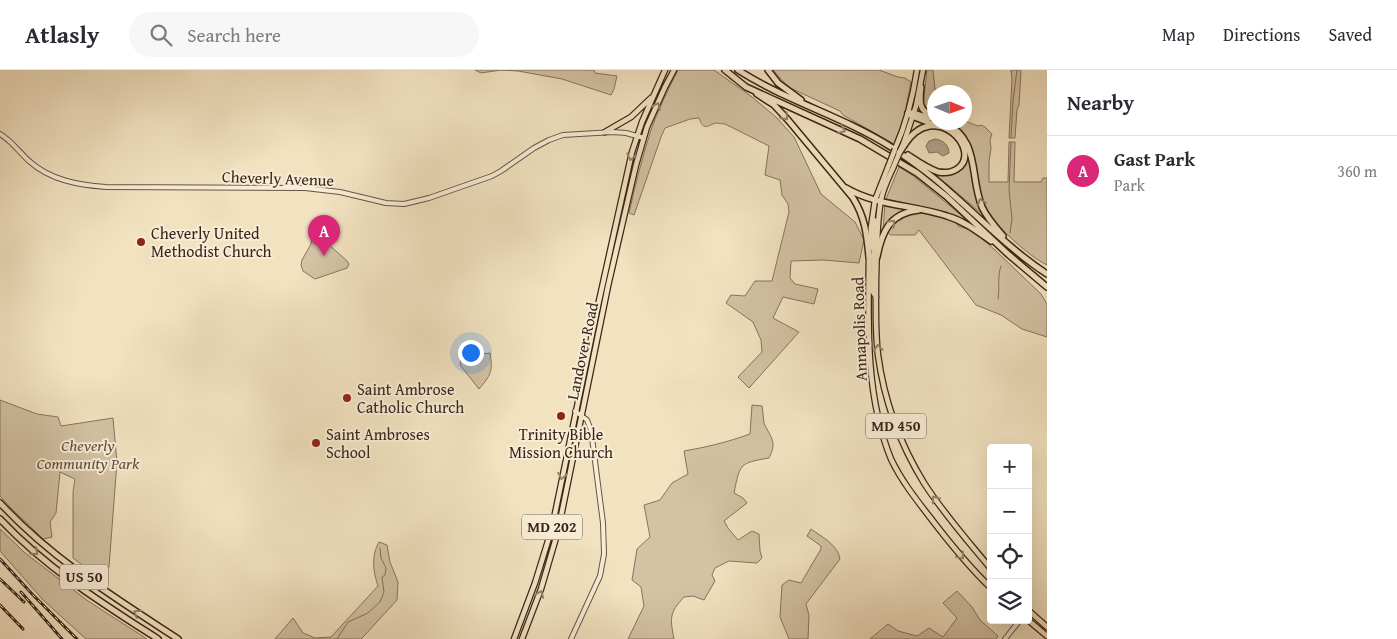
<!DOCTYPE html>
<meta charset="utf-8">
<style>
body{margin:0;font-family:"Gentium Book Plus",serif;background:#f7f7f7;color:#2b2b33}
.controls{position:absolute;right:15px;bottom:15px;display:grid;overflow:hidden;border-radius:5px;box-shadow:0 5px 20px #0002}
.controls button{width:45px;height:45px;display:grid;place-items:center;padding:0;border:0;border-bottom:1px solid #e1e1e2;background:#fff;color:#2b2b33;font:25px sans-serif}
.compass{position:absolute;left:927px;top:15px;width:45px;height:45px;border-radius:50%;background:#fff;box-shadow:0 5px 20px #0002;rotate:92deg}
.you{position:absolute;left:470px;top:282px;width:18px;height:18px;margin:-12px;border:4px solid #fff;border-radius:50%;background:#1a73e8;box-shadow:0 0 0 8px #1a73e833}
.badge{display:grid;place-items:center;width:32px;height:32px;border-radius:50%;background:#db2777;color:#fff;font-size:16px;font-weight:700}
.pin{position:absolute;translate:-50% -41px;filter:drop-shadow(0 1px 2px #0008)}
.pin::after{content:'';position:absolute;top:26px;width:18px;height:15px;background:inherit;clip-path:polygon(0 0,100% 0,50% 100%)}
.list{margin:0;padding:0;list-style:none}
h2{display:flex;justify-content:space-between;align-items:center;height:65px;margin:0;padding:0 20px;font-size:21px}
h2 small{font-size:16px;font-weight:400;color:#7c7c81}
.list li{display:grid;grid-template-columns:32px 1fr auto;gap:15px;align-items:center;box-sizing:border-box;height:70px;padding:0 20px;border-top:1px solid #e1e1e2}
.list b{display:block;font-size:19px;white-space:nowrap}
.list p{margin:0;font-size:16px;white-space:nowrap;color:#7c7c81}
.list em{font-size:16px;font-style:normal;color:#7c7c81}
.icon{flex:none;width:28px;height:28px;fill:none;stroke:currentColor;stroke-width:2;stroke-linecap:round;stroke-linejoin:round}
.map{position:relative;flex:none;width:1047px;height:569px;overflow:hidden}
header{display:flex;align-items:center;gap:30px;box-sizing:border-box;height:70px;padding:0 25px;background:#fff;border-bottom:1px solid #e1e1e2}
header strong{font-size:24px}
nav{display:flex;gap:28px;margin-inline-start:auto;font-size:18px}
.search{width:350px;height:45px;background:#f7f7f7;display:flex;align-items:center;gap:12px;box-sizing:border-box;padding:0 18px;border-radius:28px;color:#7c7c81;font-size:19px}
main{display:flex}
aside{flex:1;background:#fff}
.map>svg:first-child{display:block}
.green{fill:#d3c2a4;stroke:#86745f}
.water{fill:#b3a288;stroke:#83705c}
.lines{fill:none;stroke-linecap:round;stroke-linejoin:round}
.stream{stroke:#83705c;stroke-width:1}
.minor-casing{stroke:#685444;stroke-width:6}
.major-casing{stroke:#3a251a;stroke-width:7}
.highway-casing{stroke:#3a251a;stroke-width:8}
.minor{stroke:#f7ecd6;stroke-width:4}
.major{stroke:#f2e2c0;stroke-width:4.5}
.highway{stroke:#f2e2c0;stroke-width:5}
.rail-casing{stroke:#3a251a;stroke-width:3}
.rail{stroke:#f7ecd6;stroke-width:1;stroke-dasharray:4;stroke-linecap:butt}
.major-bridge-casing{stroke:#3a251a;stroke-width:7;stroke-linecap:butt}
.highway-bridge-casing{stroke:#3a251a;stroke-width:8;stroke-linecap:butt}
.major-bridge{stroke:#f2e2c0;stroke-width:4.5}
.highway-bridge{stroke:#f2e2c0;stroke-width:5}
.oneway{stroke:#96846d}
.poi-dot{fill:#8f2418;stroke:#f7ecd6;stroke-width:2}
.labels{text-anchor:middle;stroke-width:4;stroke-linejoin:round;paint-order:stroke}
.shield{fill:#f7ecd6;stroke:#736152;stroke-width:1}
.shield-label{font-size:15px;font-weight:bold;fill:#3a251a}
.street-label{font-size:16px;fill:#3a251a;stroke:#f7ecd6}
.poi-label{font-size:16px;fill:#3a251a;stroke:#f7ecd6;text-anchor:start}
.park-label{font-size:16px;font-style:italic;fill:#604c3c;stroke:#f7ecd6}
</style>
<header>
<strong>Atlasly</strong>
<div class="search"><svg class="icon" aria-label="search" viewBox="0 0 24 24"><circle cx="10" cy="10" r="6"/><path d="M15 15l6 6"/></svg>Search here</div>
<nav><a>Map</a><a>Directions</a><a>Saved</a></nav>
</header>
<main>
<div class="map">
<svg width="1047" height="569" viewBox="0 0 1047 569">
<rect width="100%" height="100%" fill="#f2e2c0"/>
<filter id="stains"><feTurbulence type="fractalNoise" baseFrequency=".004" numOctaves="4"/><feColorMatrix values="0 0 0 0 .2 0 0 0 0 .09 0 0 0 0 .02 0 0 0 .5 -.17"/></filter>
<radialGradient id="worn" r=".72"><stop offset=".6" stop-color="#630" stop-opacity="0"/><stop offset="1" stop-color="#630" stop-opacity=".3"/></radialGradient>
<path class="green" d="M475,0H594L595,3L617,6L614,19L611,25L562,9L518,1L501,0L481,3Z
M678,0H714L752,27L776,47L794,67L821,124L855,152L864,170L859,193L823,190L791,191L790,208L795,214L818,219L814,234L783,227L773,248L799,262L749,318L738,307L762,282L761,270L753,252L726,233L731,225L745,226L755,211H772L789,142L788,134L782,125L780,110L765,105L769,76L725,54C723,54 717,53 716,53C706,56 704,61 699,48L690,49L665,58L661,67L634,145L629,143C635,116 642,88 651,60C658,40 668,20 678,0Z
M773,0H879L898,7L905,8L911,12L904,48L894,74L843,45L840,41L788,17Z
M927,0H933L935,19L940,22H934V45L926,40L923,35Z
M1011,0H1021L1019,35L1017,40L1015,68H1009L1012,9Z
M918,45L934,51V52L939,53L949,56L970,85L976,123L982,144L948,115L928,100L956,102C963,97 965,92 967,84L948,58L917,47Z
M965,51L978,56L981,55L985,57L992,64L990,70L991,78L989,92V112H1008L1009,72H1015L1014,112H1041L1043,108H1047V195C1028,186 992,153 983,134C970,104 986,74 949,53L964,52Z
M899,97L912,105L971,153L970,154L946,142L886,129Z
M885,134L913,139L883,160Z
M916,143H927L956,151L958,156L968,159L979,166L995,180L1041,224L1047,234V267L1022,259L1001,245L976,235L919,160L915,165H891L886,162L898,149Z
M315,162L347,191L349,194L347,198L315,209L303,201L301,195L302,190L311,174L313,163Z
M490,283C493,301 491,305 479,319L460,295L461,286Z
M0,330L37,344L58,347L61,356L113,348L117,392L109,497L101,509L73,488V422L75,409L60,402L56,443L50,452L52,467L43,469L11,438L0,426Z
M752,335L762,336C763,341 763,347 764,353C770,367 778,371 769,388C739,393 740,394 734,423L743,428L747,433L724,451L728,458L738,470L752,461L759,464L760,481L762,488L757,493L729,491L715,498L712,505L715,511L704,530L693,526L684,527C669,543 670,548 674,569H628L644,536L641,517L632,510L637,479L650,467L644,435L660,430L672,413L688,404L684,381C707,377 728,372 750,364Z
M0,459L25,483L88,531L147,569H86L43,530L0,481Z
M811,459C822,467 838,475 840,489L806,534L809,545L808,569H789L780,547L782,515L789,510L801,513L821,479V476L807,466Z
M379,472L387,475L390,492L398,512L397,530L365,565L361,569H275L293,548L303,563L315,568L331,567L378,516C373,501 371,486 379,472Z
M957,521L972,537L980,550L998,566L996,569H870L888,554L898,561L917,566L929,558L943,567L957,548L943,533Z"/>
<path class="water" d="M935,69C943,70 949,75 949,83L943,86L937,82L929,83L926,76L929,71Z"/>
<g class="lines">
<path class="stream" d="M1011,67L1013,31L1017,0
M1010,163L1012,149L1009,120L1011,73
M998,229C1000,218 997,207 1001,196
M337,569L348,552L368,543L380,532L384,522L382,507L385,505L386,498L381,488L380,478"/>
<defs>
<path id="minor" d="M0,64C12,71 19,82 29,91C50,110 78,115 106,117L305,118L340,122L386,133L404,134L429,128L492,106L501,101L534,78L549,70L563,65L613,62L626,63L644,68
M571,569L600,506L604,484L603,453L591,360L587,350L575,341
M1005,569L1020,550"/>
<path id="major" d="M605,62L631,47L651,28
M904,72L916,36L923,0
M895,79C906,54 913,27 917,0
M893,98C888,109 883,119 881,130C876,156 877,184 876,210C876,235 875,260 878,285C884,330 900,374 924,413C943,443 968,471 991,499
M874,150L873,222L876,227
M870,178L871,157L875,130L888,97
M869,185C868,253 865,325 891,389C901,410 915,428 929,446C948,471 968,496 991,518
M1028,540L1047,557
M1028,550L1047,566
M514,569L535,513L552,458L597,240L632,82L642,52L665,0
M522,569L541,519L558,461L608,216L636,95L647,57L665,17L674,0"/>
<path id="highway" d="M725,0L746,17L860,69L917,103L946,126L1009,185L1047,217
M738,0C786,31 842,46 891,77C912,91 933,106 951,123C983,151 1012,181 1047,204
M768,0L778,13L801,30
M921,17C919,34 919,40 934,48
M757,24L774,35L788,50L853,128C865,147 867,165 869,187
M908,43L912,46L935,55
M909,43H914L929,48
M943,52C981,69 969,106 982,137C987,148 995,157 1003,166
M905,74C935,28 984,81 957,99C951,103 944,103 938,102C927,98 917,91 908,85
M846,118C876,136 914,135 947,146C964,151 977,161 991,171
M877,187C882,161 890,143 919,140
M0,433C52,489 115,528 178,569
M0,449C46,498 102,533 158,569"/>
</defs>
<use href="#minor" class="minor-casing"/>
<use href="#major" class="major-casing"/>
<use href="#highway" class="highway-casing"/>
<use href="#minor" class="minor"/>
<use href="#major" class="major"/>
<use href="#highway" class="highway"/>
<defs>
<path id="rail" d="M0,489L33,525L77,569
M0,509L24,532
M21,522L62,569
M0,535L23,559"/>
</defs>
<use href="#rail" class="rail-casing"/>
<use href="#rail" class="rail"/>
<defs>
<path id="major-bridge" d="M888,97L895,79
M893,98L904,72"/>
<path id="highway-bridge" d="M899,83L905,74"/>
</defs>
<use href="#major-bridge" class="major-bridge-casing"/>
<use href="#highway-bridge" class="highway-bridge-casing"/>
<use href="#major-bridge" class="major-bridge"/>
<use href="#highway-bridge" class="highway-bridge"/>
</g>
<defs><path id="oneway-chevron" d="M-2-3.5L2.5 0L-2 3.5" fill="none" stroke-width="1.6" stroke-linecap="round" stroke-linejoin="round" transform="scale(1.25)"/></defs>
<g class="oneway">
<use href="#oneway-chevron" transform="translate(657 36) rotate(-66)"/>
<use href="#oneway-chevron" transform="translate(785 47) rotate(48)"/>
<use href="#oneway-chevron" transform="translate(842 60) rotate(25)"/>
<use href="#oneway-chevron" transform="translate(631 87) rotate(104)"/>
<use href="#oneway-chevron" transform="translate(981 132) rotate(-108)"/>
<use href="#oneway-chevron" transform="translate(892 153) rotate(-45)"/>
<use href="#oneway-chevron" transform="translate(878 278) rotate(-96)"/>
<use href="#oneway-chevron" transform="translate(562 406) rotate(101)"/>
<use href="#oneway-chevron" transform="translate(935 429) rotate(-126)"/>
<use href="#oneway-chevron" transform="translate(35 482) rotate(41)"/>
<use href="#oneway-chevron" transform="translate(961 486) rotate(50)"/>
<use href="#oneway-chevron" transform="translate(540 524) rotate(-70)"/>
<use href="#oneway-chevron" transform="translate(137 543) rotate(-147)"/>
</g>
<g class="poi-dot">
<circle cx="141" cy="172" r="5"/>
<circle cx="347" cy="328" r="5"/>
<circle cx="561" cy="346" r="5"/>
<circle cx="316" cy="373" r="5"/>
</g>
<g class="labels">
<g class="shield">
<rect x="866" y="343.5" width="60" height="25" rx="4"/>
<rect x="522" y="444.5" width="60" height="25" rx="4"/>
<rect x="60" y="494.5" width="48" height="25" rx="4"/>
</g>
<g class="shield-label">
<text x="896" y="361">MD 450</text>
<text x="552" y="462">MD 202</text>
<text x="84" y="512">US 50</text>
</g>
<g class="street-label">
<text transform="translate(278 108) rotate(2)" y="6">Cheverly Avenue</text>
<text transform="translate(859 259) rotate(-92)" y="6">Annapolis Road</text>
<text transform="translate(582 281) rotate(-78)" y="6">Landover Road</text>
</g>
<g class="poi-label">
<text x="151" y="169">Cheverly United<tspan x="151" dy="18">Methodist Church</tspan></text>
<text x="357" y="325">Saint Ambrose<tspan x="357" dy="18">Catholic Church</tspan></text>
<text x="326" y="370">Saint Ambroses<tspan x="326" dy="18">School</tspan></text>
<text x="561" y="370" text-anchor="middle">Trinity Bible<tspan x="561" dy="18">Mission Church</tspan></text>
</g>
<g class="park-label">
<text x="88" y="381">Cheverly<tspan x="88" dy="18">Community Park</tspan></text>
</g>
</g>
<rect width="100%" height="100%" filter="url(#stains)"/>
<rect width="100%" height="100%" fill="url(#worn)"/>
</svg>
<div class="controls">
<button>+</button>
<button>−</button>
<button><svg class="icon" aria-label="locate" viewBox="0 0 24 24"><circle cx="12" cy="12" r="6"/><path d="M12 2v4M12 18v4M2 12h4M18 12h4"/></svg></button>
<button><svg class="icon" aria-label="layers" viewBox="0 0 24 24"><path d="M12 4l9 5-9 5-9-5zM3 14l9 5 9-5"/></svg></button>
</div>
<svg class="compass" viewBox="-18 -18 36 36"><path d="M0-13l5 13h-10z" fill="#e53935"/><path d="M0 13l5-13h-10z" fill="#7c7c81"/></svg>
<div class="you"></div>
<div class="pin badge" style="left:324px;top:186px">A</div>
</div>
<aside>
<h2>Nearby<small></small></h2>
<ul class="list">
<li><span class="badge">A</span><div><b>Gast Park</b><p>Park</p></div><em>360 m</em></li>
</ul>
</aside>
</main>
